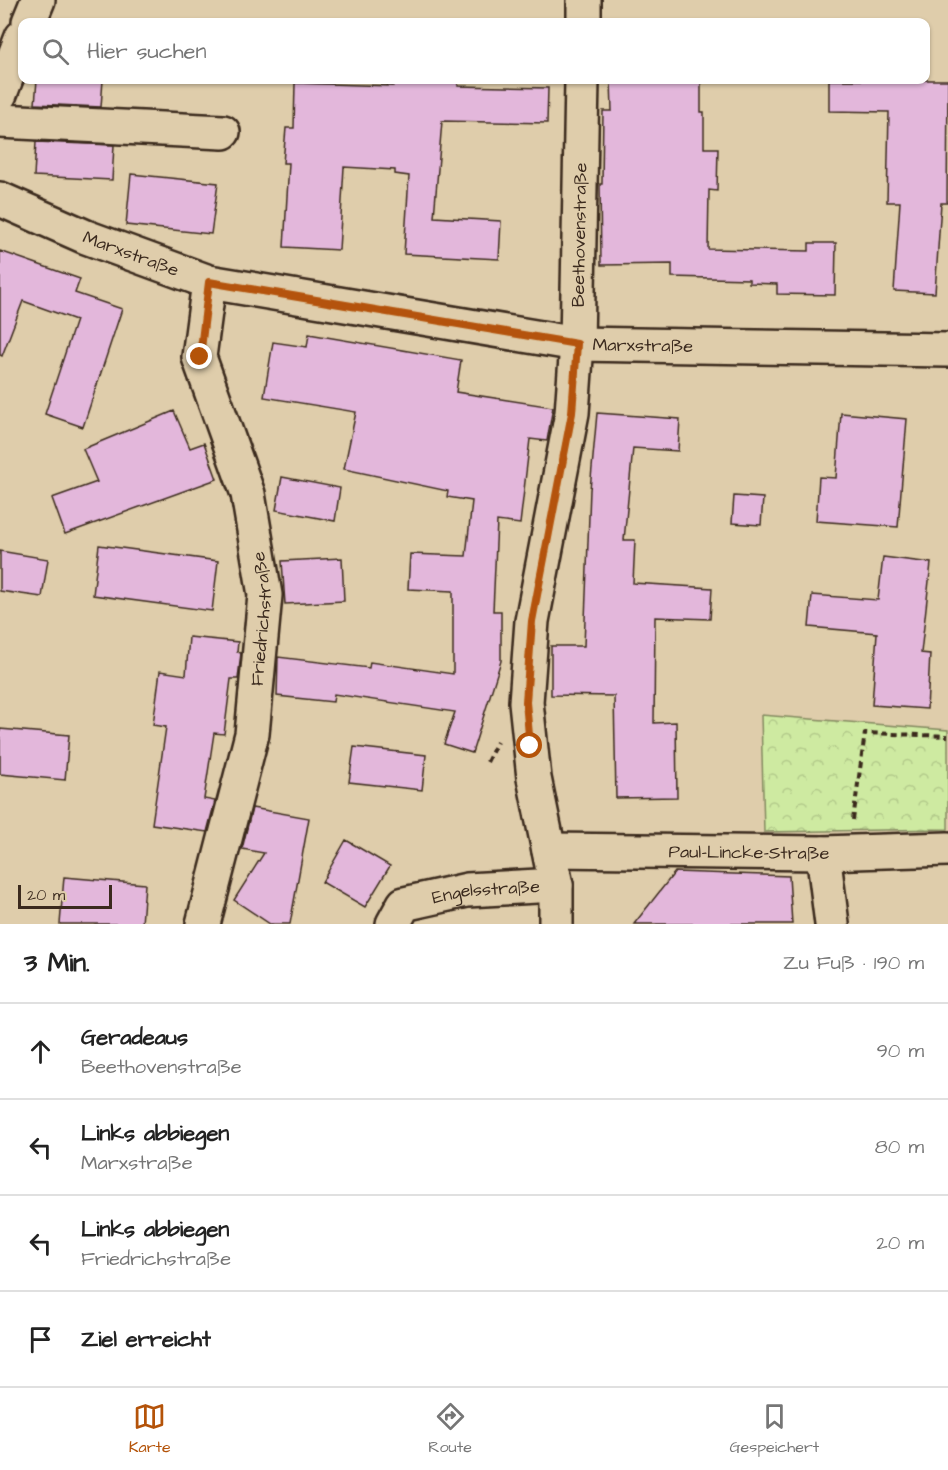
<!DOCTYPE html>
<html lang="de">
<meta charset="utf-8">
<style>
body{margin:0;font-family:"Architects Daughter",sans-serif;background:#f2f2f2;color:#222}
.scale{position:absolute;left:18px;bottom:15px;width:94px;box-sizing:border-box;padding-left:6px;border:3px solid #3b2a1e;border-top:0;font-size:16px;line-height:21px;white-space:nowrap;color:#3b2a1e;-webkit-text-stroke:4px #dfcdab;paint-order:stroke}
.stop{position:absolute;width:18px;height:18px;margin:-14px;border:4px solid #b45309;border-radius:50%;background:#fff}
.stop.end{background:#b45309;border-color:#fff;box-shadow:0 2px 6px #0008}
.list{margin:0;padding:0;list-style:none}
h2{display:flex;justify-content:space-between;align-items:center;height:78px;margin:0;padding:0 24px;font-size:26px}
h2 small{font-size:20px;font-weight:400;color:#767676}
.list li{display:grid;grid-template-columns:39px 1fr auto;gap:18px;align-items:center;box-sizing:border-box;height:96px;padding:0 24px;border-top:2px solid #e0e0e0}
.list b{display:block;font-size:22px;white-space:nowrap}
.list p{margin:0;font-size:20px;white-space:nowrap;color:#767676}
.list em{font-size:20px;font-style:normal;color:#767676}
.icon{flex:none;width:33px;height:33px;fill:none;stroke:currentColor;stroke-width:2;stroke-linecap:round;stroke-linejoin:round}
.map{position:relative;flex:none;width:948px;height:924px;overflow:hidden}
.search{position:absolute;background:#fff;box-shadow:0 2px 4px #0004;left:18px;right:18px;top:18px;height:66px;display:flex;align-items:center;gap:15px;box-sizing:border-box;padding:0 21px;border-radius:12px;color:#767676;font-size:22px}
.sheet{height:462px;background:#fff}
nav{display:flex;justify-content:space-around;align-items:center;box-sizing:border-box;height:84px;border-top:2px solid #e0e0e0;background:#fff;font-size:16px;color:#767676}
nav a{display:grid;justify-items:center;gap:3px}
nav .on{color:#b45309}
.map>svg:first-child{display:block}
.park{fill:url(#park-crowns);stroke:#848a60;stroke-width:1.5}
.building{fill:#e3b7db;stroke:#3b2a1e;stroke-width:1.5}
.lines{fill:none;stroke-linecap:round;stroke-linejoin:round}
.minor-casing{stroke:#3b2a1e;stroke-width:38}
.path{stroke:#3b2a1e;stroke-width:4;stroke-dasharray:6 4.5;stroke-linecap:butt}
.minor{stroke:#dfcdab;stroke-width:33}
.route{stroke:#b45309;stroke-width:8}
.labels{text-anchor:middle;stroke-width:4.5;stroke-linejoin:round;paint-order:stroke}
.street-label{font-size:18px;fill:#3b2a1e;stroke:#dfcdab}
</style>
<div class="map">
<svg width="948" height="924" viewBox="0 0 948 924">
<defs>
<pattern id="park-crowns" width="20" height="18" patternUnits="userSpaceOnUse" patternTransform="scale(1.5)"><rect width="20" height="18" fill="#ceeaa1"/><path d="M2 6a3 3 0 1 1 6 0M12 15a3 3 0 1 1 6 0" fill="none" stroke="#b2c98a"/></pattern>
</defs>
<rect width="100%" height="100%" fill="#dfcdab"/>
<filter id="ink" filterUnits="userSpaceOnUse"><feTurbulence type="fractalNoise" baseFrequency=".0167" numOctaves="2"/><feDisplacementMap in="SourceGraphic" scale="12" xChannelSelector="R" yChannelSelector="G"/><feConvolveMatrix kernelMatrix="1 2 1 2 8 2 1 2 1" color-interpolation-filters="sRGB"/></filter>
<g filter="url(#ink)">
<path class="park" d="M761,715L948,730V829L764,832Z"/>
<path class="building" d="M37,80H103L101,107L35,104Z
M393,80H458V86L548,88L547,123L442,121L434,217L501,221L499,259L404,254L409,176L395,174V170L344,167L339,250L284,247L289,163H283L286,128H294L295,83L393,86Z
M611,80H701V112H704V148H718L717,191L709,190L708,249L809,251V243H836L835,295L777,294V284L749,283V279L672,277V264L601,265L600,184H602L603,111H612Z
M829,80H948L947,203H941L935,293L894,291L900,202H887L889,112L829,111Z
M36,142L114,145L112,180L34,176Z
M131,174L218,183L211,234L126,225Z
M0,251L80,279L75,293L122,309L83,427L45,414L76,320L23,301L2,356L0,355Z
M309,334L461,360L456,392L553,407L547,441L530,439L520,524L497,521L493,611H501V661L472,753L444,744L455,712L334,694L333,702L277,696L278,657L369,668L370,662L453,674V591L408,589L410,554L466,556L472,501L447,497L448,491L344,469L356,412L264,397L273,342L307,347Z
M174,411L190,448L204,443L217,479L65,534L52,498L97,482L83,449Z
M597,413L680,419L678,451L633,448L624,540H635L633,583L712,588L710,619L655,617L654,723L676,722L677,797L616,798L614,696L551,695V646H584L590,490Z
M841,413L907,419L898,527L816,521L819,477L836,478Z
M282,477L340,488L335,521L276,510Z
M734,496L763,498L761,525L732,523Z
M99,545L218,561L212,611L93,595Z
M0,551L48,559L42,597L0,591Z
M883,557L931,563L921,653L930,654L927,709L872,705L877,633L809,627L812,595L878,600Z
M342,558L344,601L285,604L282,561Z
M189,637L238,642L237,652L241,653L238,679H231L224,734L214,733L204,799L215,801L207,832L152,824L166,727L153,725L160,671L186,675Z
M0,729L69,735L65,780L0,774Z
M354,747L426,755L422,790L349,782Z
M252,808L309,818L290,924H270L234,900L264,853L242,849Z
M346,840L390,866L365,907L322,882Z
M675,872L789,876L792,924H634Z
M64,877L145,884L142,924H60Z"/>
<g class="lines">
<defs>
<g id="minor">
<path d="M29,22L38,0"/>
<path d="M584,22V0"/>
<path d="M0,94L22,37"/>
<path d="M0,121L223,132"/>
<path id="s1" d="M0,199L86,237L209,282L577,344L948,350"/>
<path id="s2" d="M549,850L823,853L948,849"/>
<path d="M823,853L832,924"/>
<path id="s3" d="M203,924L252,734L265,595L248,494L199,357L209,282"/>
<path id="s4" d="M393,924L404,904L467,890L556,885"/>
<path id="s5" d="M556,924V885L534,778L526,702L532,621L572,413L577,344L582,80"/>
</g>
</defs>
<use href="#minor" class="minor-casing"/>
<path class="path" d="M487,762L497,742
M853,820L865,733L948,736"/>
<use href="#minor" class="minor"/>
</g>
</g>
<g class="lines" filter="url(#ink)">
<path class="route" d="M200,357L209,282L577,344L572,413L532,621L526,702L530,746"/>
</g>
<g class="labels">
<g class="street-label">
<text dy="6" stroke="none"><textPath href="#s5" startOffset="696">Beethovenstraße</textPath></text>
<text dy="6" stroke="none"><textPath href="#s1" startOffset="142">Marxstraße</textPath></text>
<text dy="6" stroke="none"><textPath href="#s1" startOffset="664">Marxstraße</textPath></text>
<text dy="6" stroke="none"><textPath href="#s3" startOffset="312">Friedrichstraße</textPath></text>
<text dy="6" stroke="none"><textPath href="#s2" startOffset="200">Paul-Lincke-Straße</textPath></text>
<text dy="6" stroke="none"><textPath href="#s4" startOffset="106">Engelsstraße</textPath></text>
</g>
</g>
</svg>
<div class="scale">20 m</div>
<div class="stop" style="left:530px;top:746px"></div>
<div class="stop end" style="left:200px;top:357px"></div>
<div class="search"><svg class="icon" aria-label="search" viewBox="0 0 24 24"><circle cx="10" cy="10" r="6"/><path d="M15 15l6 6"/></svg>Hier suchen</div>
</div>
<section class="sheet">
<h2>3 Min.<small>Zu Fuß · 190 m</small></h2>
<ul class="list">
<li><svg class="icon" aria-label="ahead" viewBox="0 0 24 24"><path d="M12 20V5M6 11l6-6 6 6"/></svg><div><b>Geradeaus</b><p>Beethovenstraße</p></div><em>90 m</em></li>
<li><svg class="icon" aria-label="left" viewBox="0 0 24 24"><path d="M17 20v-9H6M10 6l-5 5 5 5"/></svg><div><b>Links abbiegen</b><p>Marxstraße</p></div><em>80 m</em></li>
<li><svg class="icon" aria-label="left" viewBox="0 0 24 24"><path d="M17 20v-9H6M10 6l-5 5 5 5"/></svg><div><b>Links abbiegen</b><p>Friedrichstraße</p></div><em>20 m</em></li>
<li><svg class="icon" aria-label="arrive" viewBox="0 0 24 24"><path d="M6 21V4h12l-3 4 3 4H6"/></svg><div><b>Ziel erreicht</b></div></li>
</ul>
</section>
<nav>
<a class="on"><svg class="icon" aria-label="map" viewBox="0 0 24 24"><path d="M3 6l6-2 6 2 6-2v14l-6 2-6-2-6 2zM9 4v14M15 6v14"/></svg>Karte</a>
<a><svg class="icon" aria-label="directions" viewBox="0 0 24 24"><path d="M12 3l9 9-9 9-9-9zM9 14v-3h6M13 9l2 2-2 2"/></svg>Route</a>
<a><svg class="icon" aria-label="saved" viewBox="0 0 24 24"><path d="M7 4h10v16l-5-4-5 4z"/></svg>Gespeichert</a>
</nav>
